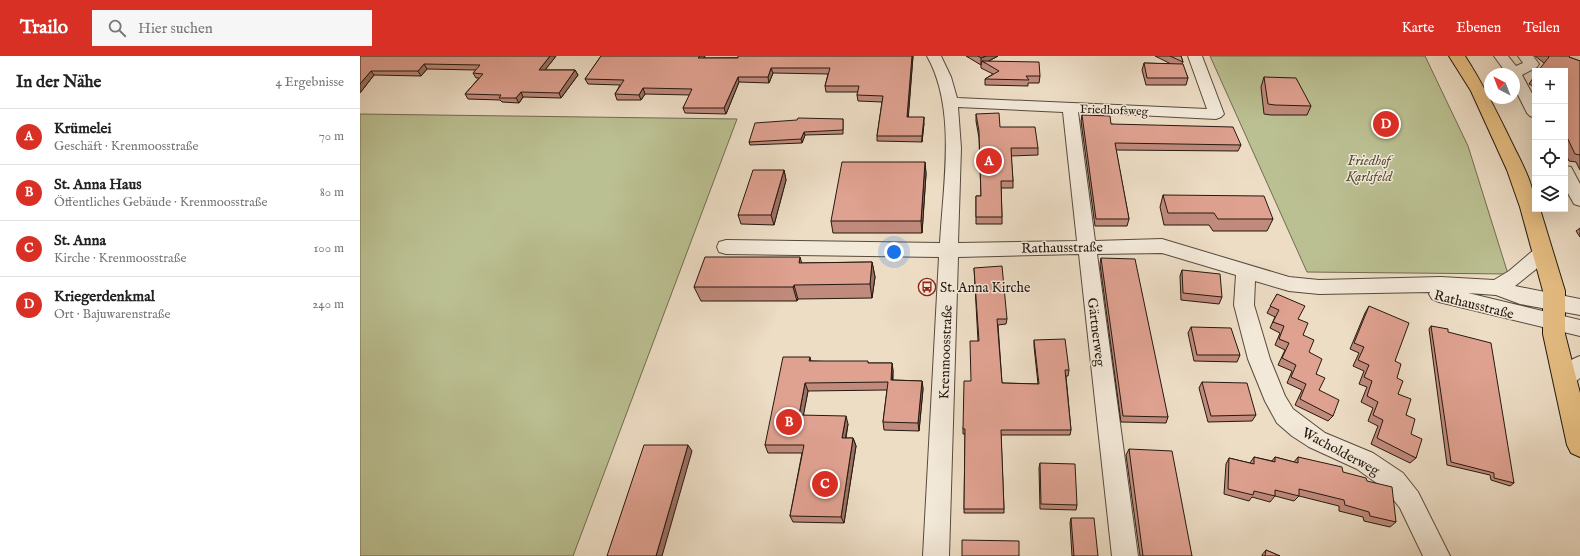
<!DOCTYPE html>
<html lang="de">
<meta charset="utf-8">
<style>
body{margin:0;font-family:"IM FELL English",serif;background:#f6f6f6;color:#222}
.controls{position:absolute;right:12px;top:12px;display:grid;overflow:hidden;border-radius:0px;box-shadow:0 4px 16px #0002}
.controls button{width:36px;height:36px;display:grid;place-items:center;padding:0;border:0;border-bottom:1px solid #e0e0e0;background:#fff;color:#222;font:20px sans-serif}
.compass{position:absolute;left:1124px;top:12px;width:36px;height:36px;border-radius:50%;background:#fff;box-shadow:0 4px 16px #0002;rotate:318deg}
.you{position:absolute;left:534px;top:196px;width:14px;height:14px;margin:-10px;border:3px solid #fff;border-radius:50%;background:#1a73e8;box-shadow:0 0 0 6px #1a73e833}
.badge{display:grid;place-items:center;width:26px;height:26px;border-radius:50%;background:#d93025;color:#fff;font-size:13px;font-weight:700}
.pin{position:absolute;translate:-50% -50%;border:2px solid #fff;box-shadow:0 1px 4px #0006}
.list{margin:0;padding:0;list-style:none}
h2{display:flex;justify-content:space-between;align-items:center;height:52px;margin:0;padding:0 16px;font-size:17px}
h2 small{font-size:13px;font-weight:400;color:#767676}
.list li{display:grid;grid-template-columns:26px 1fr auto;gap:12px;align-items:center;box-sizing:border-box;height:56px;padding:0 16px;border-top:1px solid #e0e0e0}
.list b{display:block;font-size:15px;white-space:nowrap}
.list p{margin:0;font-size:13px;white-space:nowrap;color:#767676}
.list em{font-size:13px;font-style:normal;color:#767676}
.icon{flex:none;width:22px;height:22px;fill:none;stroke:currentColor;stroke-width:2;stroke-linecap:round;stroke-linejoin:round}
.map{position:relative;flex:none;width:1220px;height:500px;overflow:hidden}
header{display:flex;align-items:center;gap:24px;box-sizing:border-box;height:56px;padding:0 20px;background:#d93025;color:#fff}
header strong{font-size:19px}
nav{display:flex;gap:22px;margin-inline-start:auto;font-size:14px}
.search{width:280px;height:36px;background:#f6f6f6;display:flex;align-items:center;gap:10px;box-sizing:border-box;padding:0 14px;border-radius:0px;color:#767676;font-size:15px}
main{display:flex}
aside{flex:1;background:#fff}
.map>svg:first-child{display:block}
.green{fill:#bbc092;stroke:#706c50}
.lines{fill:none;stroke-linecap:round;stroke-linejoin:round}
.minor-casing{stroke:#574a3c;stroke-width:2}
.major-casing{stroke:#25190f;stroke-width:2}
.minor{fill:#f3e9d9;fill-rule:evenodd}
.major{fill:#e6be82;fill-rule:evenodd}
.wall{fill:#c08a7c;stroke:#25190f}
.shaded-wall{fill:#9c7165;stroke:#25190f}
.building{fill:#dfa190;stroke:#25190f}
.labels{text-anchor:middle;stroke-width:3;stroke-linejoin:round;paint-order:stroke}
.far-street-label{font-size:12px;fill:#25190f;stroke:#f3e9d9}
.park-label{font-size:14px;font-style:italic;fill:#524b36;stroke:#f3e9d9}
.street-label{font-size:14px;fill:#25190f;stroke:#f3e9d9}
.poi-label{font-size:14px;fill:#25190f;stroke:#f3e9d9;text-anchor:start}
</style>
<header>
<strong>Trailo</strong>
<div class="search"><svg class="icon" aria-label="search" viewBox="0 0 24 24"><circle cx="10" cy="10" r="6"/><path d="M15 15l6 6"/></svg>Hier suchen</div>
<nav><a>Karte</a><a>Ebenen</a><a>Teilen</a></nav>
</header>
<main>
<aside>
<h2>In der Nähe<small>4 Ergebnisse</small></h2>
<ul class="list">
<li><span class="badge">A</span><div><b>Krümelei</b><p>Geschäft · Krenmoosstraße</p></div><em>70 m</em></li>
<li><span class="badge">B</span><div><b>St. Anna Haus</b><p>Öffentliches Gebäude · Krenmoosstraße</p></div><em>80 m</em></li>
<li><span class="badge">C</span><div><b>St. Anna</b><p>Kirche · Krenmoosstraße</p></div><em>100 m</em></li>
<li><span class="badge">D</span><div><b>Kriegerdenkmal</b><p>Ort · Bajuwarenstraße</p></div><em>240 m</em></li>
</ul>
</aside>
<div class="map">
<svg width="1220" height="500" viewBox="0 0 1220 500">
<rect width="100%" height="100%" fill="#edddc5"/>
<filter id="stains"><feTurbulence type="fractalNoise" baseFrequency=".005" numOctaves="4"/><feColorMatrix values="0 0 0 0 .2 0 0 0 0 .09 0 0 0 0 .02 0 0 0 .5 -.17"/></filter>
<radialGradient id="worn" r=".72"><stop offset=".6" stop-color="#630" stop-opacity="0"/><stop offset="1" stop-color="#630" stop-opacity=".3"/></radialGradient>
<path class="green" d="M850,0H1065L1108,90L1148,218L947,216Z
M0,58L377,63L213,500H0Z"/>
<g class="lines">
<defs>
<path id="minor" d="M567,0H581L591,21L597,42L847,53L828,0H842L864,58L861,61L856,63L718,56L735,185L802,183L929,221L959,224L1081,221L1134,224L1149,215L1176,192L1183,190L1190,192L1192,197L1190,202L1155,230L1220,243V259L1160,248L1136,239L1108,237L1220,264V280L1079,246L1072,243L1069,238L1070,236L959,238L929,235L895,225L894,249L910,303L925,340L933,353L965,377L1013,397L1043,417L1058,436L1090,500H1063L1040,452L1025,433L997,413L949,391L932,380L917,367L905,345L888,303L874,249L876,219L802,197L737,198L778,500H752L719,198L598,201L589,500H563L579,201L366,198L359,196L357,191L359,186L366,184L580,187C583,129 597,53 567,0ZM598,51L703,56L717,185L598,187L601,92Z
M1134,0H1148L1156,10L1163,7L1158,0H1173L1179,8L1177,11L1162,19L1175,43V62L1170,60L1167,57L1154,31V18H1147Z
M1205,110L1211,111L1220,128V150L1214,148L1205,132Z
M1220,300V322C1212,329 1207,333 1196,329L1193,323C1198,312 1209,304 1220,300Z"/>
<path id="major" d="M1089,0H1105C1123,28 1137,56 1152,87C1162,108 1175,129 1175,153H1180L1205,235V278L1220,337V401L1211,397L1207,389L1183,278V235L1160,151L1147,114L1111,35Z"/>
</defs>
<use href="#minor" class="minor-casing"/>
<use href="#major" class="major-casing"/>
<use href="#minor" class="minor"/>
<use href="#major" class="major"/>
</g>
<path class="wall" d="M0,0H196L185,14H215L218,19L201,42L163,41L159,47L142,46L140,44L108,43L105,38L119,22H116L113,17L116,14L67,13L61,20L14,19L0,37Z
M241,0H345L344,2L553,0L548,61L564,67L562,86L517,85V80L522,46L498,45L497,39L498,36H466L465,30L468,18L413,17L409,27L379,26L366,58L325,57L323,52L330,39L285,38L281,44H257L255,38L260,29L228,28L225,23Z
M606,0H638L629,5L680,20L679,27H668V30L625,29V23L633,18L621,12V9Z
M795,0H821L823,6L822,8L828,22L826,29H786L782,14L784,7L811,8Z
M1175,0H1210L1209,1L1220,5V114L1216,106L1209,105L1205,96V15L1184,7Z
M1175,19V31L1169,28Z
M904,21L951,50L947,59H911L904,58L901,31Z
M616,58L678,92V99L651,100L653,125V132H641L642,161V168H616V140H621L619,82L616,65Z
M722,59L751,68L881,89L878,95L756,94L769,163L767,170H735L721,65Z
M483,63V78L445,79L442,87L390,89L389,86Z
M565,106L566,118L562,177H473L471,165Z
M424,114L426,124L414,169L381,168L378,159Z
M803,139L913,163L907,175H853L849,169H804L800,151Z
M1220,172V181L1216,175Z
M741,202L808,361L806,367L761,366L740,208Z
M512,206L515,221L512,242L438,243L437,245H341L334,231L442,207Z
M614,212L647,263L646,268L638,269L642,327L678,328L674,290V284L709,314L708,320H706L711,374L710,379H641L644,453V457H604L605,378H603V373L618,285Z
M822,214L862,241L859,248L821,244L820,220Z
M917,238L938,263L943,279L956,318L959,334L973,360L968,365L935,349L942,334L927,327L932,315L918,309L925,294L915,289L920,277L910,272L915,261L907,257Z
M1009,250L1035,305L1038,338L1046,359L1056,402L1050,407L1011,388L1018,370L1008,365L1013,352L1001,346L1007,331L999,328L1004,315L993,310L999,297L990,293L1005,257Z
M1071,270L1088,276L1154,427L1150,430L1131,424L1130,419L1087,409L1069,273Z
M831,271L880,299L877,306L834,305L828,277Z
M450,301L451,305L509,307H532L533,315V324L562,325L563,333L559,375L524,374L523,366L527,334L448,335L443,359L488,368L486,382H493L496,390L484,467L433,466L430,460L442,397H408L405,389Z
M842,326L896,359L892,365L848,366L839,332Z
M769,393L832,500H780L766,399Z
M894,401L912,405L915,401L934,406L938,401L1007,425L1036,466L1030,471L1004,465L1003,461L979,455V450L939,440L934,445L915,440L910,446L892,441L889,445L864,438L866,408L869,402L890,407Z
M680,407L717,449L716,454L680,453L679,412Z
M711,462L738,500H712L710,467Z
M906,494L920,500H902V499Z"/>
<path class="shaded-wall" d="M190,0H196L182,18L179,14Z
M340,0H345L340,8L338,2Z
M552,0H553L548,66L547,61Z
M626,0H638L625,7L622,5L621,9V2Z
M64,8L67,13L61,20L58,15Z
M411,12L413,17L409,27L408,21Z
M215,14L218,19L201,42L199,37Z
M11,15L14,19L0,37V28Z
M378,21L379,26L366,58L364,52Z
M283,32L285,38L281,44L279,39Z
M161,36L163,41L159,47L156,42Z
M564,61V67L562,86V80Z
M444,76L445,79L442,87L441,83Z
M565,106L566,118L562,177L561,165Z
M424,114L426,124L414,169L411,159Z
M440,201L444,215L439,207Z
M512,206L515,221L512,242L510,228Z
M434,229L438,243L437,245L433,231Z
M532,307L533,315L532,332L531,324Z
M562,325L563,333L559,375L558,367Z
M445,327L448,335L442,367L439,359Z
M486,360L488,368L484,390L482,382Z
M493,382L496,390L484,467L481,461Z
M328,389L332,395L302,500H296Z"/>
<path class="building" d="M0,0H190L179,14H215L199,37L161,36L156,42H139L141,39L105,38L123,18L113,17L120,9L64,8L58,15H11L0,28Z
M241,0H340L338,2H378V0H552L547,61H564L562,80H517L523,40L497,39L499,30H465L470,12H411L408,21H378L364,52H323L332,33L283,32L279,39L255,38L264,24L225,23Z
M618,0H626L621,2Z
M810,0H821L823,6Z
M1188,0H1210L1209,1L1220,5V99L1215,98L1205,77V15H1178L1189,1Z
M622,5L679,6L680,20H666L669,24L625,23L639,15Z
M784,7L823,8L828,22H787Z
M904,21L936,22L951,50L915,49L908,48Z
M639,57L640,71H675L678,92H651L653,125H641L642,161H616V140H621L619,75L616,58Z
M722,59L750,60L751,68L873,71L881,89L755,87L769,163H736Z
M438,62L483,63V74L444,76L441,83L389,86L395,67L437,64Z
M482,106H565L561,165H471Z
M393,114H424L411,159H378Z
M803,139L904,140L913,163H858L854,157H808Z
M345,201H440L439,207L512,206L510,228L434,229L433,231H334Z
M741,202L775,203L808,361L763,360Z
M642,210L647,263H637L642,327L679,328L674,284L705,283L709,314H705L711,374H641L644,453H604L605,373H603L604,325H611L610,285H619L614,212Z
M822,214L860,218L862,241L823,237Z
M917,238L945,250L938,263L948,267L943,279L954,284L949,296L962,303L956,318L965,322L959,334L979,344L973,360L940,343L946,328L931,321L936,309L922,302L929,287L919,283L924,270L913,266L919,254L910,250Z
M1009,250L1049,267L1035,305L1041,308L1037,322L1043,325L1038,338L1051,343L1046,359L1055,363L1051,378L1062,383L1056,402L1017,382L1023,364L1013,359L1018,346L1007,340L1012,325L1004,321L1009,309L998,304L1004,291L994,287Z
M1071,270L1088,273V276L1131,287L1154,427L1134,422V417L1091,406Z
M831,271L871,272L880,299H837Z
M423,301H450L449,305H508V307H532L531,324L562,325L558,367L523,366L528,326L445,327L439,359L486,360L482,382H493L481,461L430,460L444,389H405Z
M842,326L887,327L896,359L851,360Z
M284,389H328L296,500H247Z
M769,393L812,395L832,500H783Z
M894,401L915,406V401L938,407V401L982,411L983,416L1006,422L1007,425L1032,431L1036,466L1010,460L1009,456L985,449L984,444L939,433V440L915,434V440L894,435L893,439L868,433L869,402L894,408Z
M680,407L715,408L717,449L681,448Z
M711,462H734L738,500H714Z
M602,484L659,485V500H602Z
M906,494L920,500H905Z"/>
<defs>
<symbol id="bus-ring" viewBox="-11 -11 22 22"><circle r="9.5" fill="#f3e9d9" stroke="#8f2418" stroke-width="1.5"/><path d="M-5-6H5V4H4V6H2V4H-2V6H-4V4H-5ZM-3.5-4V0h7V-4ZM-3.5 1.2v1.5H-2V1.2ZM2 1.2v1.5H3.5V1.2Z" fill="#8f2418"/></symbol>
</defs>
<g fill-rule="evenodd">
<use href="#bus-ring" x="557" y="221" width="20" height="20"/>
</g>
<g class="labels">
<g class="far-street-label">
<text transform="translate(754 54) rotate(2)" y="4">Friedhofsweg</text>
</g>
<g class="park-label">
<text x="1009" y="109">Friedhof<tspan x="1009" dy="16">Karlsfeld</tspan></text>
</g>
<g class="street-label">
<text transform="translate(702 191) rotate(-1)" y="5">Rathausstraße</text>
<text transform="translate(1114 248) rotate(14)" y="5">Rathausstraße</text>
<text transform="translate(737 276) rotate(83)" y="5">Gärtnerweg</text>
<text transform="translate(585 296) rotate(-88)" y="5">Krenmoosstraße</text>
<text transform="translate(981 395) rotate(28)" y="5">Wacholderweg</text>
</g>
<g class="poi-label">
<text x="580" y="236">St. Anna Kirche</text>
</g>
</g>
<rect width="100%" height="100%" filter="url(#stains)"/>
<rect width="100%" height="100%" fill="url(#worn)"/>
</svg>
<div class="controls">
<button>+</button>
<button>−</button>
<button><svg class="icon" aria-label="locate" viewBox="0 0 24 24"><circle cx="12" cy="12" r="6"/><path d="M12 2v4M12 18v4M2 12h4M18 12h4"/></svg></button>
<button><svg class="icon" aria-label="layers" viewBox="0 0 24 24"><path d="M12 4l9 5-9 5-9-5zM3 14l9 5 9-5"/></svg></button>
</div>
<svg class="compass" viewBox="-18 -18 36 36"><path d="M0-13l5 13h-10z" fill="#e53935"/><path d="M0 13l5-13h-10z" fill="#767676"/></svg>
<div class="you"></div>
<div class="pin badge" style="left:629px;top:105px">A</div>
<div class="pin badge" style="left:429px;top:366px">B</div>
<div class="pin badge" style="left:465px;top:428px">C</div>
<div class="pin badge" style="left:1026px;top:68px">D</div>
</div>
</main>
